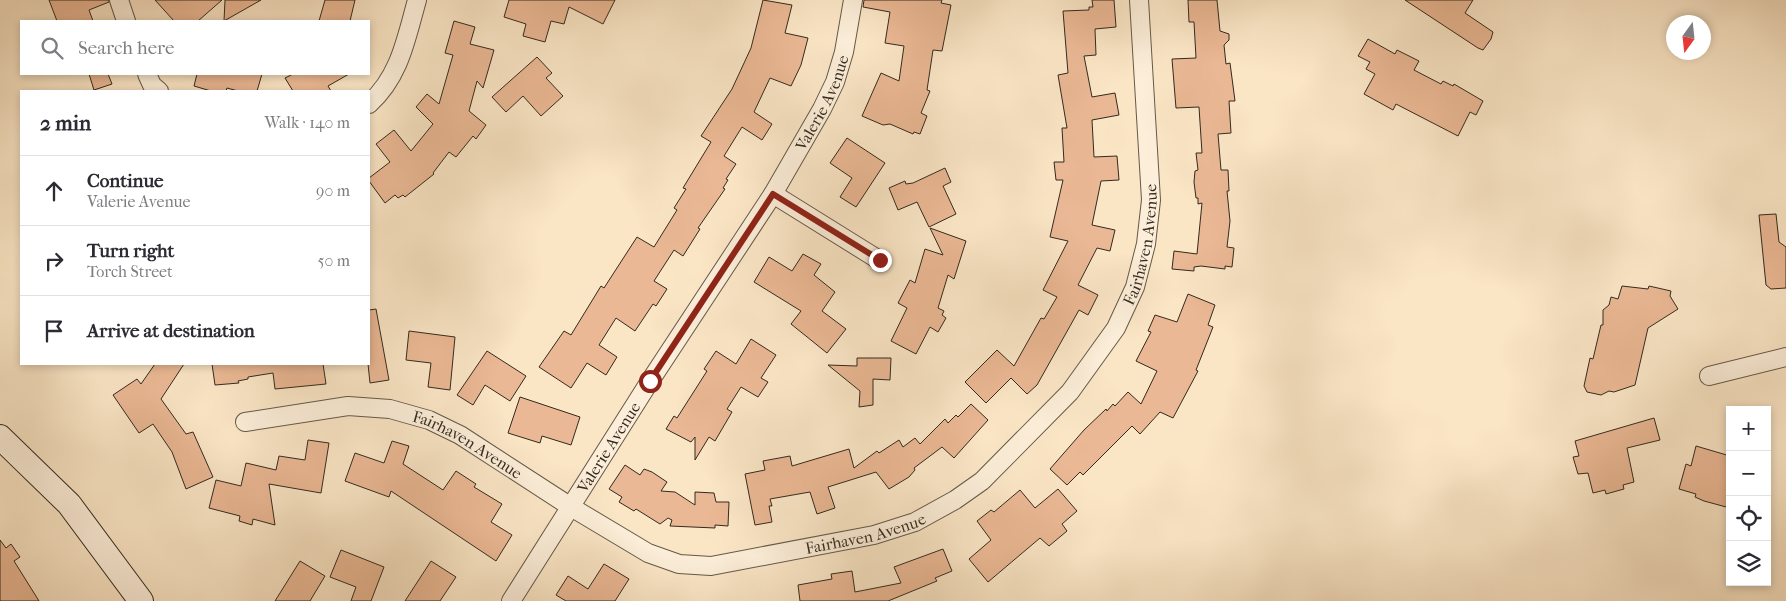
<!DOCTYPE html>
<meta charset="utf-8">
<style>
body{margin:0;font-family:"IM FELL French Canon",serif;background:#f7f7f7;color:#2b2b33}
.controls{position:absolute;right:15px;bottom:15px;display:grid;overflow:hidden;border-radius:0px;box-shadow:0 2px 8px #0003}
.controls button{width:45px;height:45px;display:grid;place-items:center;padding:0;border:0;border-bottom:1px solid #e1e1e2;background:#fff;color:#2b2b33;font:25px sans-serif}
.compass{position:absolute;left:1666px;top:15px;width:45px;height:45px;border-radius:50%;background:#fff;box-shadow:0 2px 8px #0003;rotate:195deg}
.stop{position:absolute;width:15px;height:15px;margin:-11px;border:4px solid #8f2418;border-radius:50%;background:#fff}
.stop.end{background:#8f2418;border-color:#fff;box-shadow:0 1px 5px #0008}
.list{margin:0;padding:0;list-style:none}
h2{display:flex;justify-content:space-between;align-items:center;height:65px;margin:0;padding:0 20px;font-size:21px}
h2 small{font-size:16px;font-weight:400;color:#7c7c81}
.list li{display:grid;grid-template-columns:32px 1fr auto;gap:15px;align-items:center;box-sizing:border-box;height:70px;padding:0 20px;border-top:1px solid #e1e1e2}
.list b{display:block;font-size:19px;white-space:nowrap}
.list p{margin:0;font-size:16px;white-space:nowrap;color:#7c7c81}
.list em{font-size:16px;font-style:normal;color:#7c7c81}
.icon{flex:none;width:28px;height:28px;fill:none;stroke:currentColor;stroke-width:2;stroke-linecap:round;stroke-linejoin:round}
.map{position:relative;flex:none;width:1786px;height:601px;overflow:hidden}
.search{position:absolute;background:#fff;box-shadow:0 2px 8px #0003;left:20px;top:20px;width:350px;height:55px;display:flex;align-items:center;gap:12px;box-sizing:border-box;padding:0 18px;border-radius:0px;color:#7c7c81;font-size:19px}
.panel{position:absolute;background:#fff;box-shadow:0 2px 8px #0003;left:20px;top:90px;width:350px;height:275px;border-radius:0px}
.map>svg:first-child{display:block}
.building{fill:#eab894;stroke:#332a1f}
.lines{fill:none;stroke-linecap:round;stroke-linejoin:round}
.street-casing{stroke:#655948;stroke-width:20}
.secondary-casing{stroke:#332a1f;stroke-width:26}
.street{stroke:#fceed9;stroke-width:18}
.secondary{stroke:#fceed9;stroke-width:24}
.route{stroke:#8f2418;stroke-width:6}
.labels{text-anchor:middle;stroke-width:4;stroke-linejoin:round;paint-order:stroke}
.street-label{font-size:16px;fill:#332a1f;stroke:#fceed9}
</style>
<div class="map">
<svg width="1786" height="601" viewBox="0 0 1786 601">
<rect width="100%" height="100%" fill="#fae5c5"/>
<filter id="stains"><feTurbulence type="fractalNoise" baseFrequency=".004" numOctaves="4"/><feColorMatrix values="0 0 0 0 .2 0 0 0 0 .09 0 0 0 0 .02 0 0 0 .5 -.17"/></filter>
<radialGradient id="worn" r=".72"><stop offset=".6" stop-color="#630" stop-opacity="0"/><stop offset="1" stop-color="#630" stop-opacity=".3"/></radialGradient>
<path class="building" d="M49,0H109V2L89,10L93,21H57Z
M155,0H222L198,21H174Z
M225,0H261L224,21Z
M325,0H355L350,21H319Z
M509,0H615L603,24L569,7L564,24L551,21L545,42L523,36L526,24L504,17Z
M763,0L792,5L785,33L808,38L801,65L791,86L770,78L754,112L772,124L762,140L742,127L724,156L736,164L726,179L728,180L723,188L725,189L698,228L700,229L683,256L674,250L654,281L667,289L656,306L653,304L635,331L616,318L599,345L617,357L606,375L587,363L571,388L539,367L564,331L571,335L601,286L604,288L637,237L654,247L677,210L674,208L686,189L683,188L711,142L701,136L732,89L751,48Z
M864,0H942L941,3L951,5L942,51L933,50L927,90L930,91L921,113L927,116L920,134L914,132L913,134L890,124L883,125L862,116L881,73L899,81L904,46L885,43L890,12L863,7Z
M1092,0H1114L1116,27L1095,29L1096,55L1084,56L1092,97L1115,93L1119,115L1092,120L1094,157L1117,156L1119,180L1101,181L1092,225L1115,230L1110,251L1097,248L1078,285L1098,295L1088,315L1079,310L1037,385L1027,394L1011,378L986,403L965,382L997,350L1014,366L1041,318L1044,319L1057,297L1043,290L1068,241L1050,237L1063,180H1056L1054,162H1064L1062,128H1067L1058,75L1068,73L1063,11L1089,10V7H1093Z
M1188,0H1217L1220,31L1229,34V40L1224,45L1226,64L1230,63L1235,101H1229L1231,133L1218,134L1221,170H1228L1229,191H1227L1230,221L1227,247L1234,248L1232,267L1225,266V269L1201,266L1194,267V271L1172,269L1174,251L1197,254L1202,203L1198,204V198H1196L1194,182L1195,171L1198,170L1196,153H1202L1199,107L1176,108L1172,59L1196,58L1194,22H1189Z
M1405,0H1473L1465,13L1493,32L1491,39L1483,50L1478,48Z
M454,21L475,27L470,44L494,50L483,88L477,81L469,111L486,125L476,139L473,136L456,157L449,152L433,173L434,174L405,197L403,195L398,198L395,195L385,203L369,181V178L390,162L376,144L394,130L411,151L433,124L416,107L427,94L439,104L453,55L445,53Z
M1368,39L1395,54L1397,50L1419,61L1414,70L1441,84L1443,81L1453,86L1454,84L1483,101L1476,115L1470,112L1458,136L1396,104L1393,110L1364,94L1375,74L1366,69L1370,62L1358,56Z
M537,57L552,73L546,78L563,96L541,116L523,96L506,112L492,97Z
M89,74H108L112,84L94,90Z
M197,74H262L257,91H238L227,88L226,91H211L194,86Z
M293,74H349L328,86L331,91H293L285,78Z
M847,138L885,163L856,207L840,197L852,178L830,163Z
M945,168L951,182L943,186L956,214L929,227L917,202L898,210L889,188L905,181L906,184L913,183Z
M1776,214L1779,242L1786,247V288L1771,289L1766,285L1759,215Z
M930,228L966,241L954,279L948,275L938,308L944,311L942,315L946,318L938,332L930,327L916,354L891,341L907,308L898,303L910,280L915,283L925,249L943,255Z
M803,254L821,264L814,275L835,292L822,311L846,329L827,353L791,324L801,311L754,282L769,257L792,271Z
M1622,286L1648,289L1649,286L1671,291L1670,296L1678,309L1648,328L1635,385L1614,392L1609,391L1601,395L1587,392L1584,386L1590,358L1593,359L1601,325H1603V310L1609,305L1611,297L1618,299Z
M1188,294L1215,305L1208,325L1213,327L1196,370L1198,371L1173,418L1160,412L1140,434L1132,426L1083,475L1080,472L1067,485L1050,469L1084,430L1106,409L1107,411L1113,404L1115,406L1128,392L1141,404L1157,371L1136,361L1151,332L1148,331L1155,315L1177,322Z
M376,309L389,380L370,383L368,364L369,310Z
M409,331L455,337L450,390L428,387L431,363L406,360Z
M751,339L776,355L761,378L768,382L758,397L741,387L727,409L732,412L715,441L709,437L695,460V437L691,442L666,429L674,416L677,418L707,371L704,369L716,351L736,364Z
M487,351L526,376L510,401L485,385L473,405L457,395Z
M857,358H891L890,380L873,379V405L859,407L860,391L828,365L857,366Z
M155,364H184L161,399L186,434L193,432L213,477L186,489L172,452L153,424L139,433L113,395L137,379L141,384Z
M212,364H323L326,384L275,389L273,373L248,377V379L238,381L239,383L215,385Z
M520,397L580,417L571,445L542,436L540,443L508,433Z
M971,404L988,420L954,458L942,447L914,468L915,470L909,477L889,489L876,472L828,487L835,508L817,514L810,492L770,499L772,506H769L772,522L755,525L745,474L765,470L763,461L790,456L792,466L849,449L854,468L877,451L879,453L899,440L903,447L915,438L920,444L945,419L948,423L956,415L958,417Z
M1654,418L1660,440L1627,448L1634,482L1623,485L1624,489L1606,494L1605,490L1593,493L1588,473L1578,474L1573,457L1579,456L1575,441Z
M308,440L329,443L321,493L269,484L275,525L253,519L252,525L239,521L240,516L209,508L216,480L241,486L246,463L276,470L279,456L305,460Z
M392,441L409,446L403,464L443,490L456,471L476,484L474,487L502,504L491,522L512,535L496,561L391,491L389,497L345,481L355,453L384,463Z
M1696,446L1730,456V508L1704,501L1695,497L1696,494L1679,489L1686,464L1691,466Z
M625,465L640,475L644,469L652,472L667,482L661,491L675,492L695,505V492L714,493L716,502H729L728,526L715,525V528L670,526L672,520L668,518L660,524L636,509L634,511L619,502L622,497L609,489Z
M1058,489L1077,511L1062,524L1067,531L1049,546L1040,538L988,582L969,559L991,540L977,521L991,510L994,512L1020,490L1035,508Z
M0,540L6,548L11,544L20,557L14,561L39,601H0Z
M943,549L952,571L935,578L937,581L888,601H800L798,585L832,579L831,574L852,571L855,592L901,583L894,567Z
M341,550L384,567L371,601H351L356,587L330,577Z
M300,561L325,576L310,601H275Z
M431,561L456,577L440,601H405Z
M604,564L629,579L615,601H566L556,595L568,576L588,589Z"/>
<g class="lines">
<defs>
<g id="street">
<path d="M119,0L126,21"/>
<path d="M147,74L152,85L159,91"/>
<path d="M369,104C400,76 406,39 417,0"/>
<path d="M773,194L879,260"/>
<path d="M1709,376L1786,357"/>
<path id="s1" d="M245,422L348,406L390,409L429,420L460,435L571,507L648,553L679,564L711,566L874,535L915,522L955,500L982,481L1070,392L1116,328L1135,287L1146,244L1151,200L1139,0"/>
<path id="s2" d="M511,601L650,381L773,194L822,109L835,82L844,52L853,0"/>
</g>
<path id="secondary" d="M0,437L69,504L141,601"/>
</defs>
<use href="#street" class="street-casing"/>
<use href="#secondary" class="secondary-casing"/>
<use href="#street" class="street"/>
<use href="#secondary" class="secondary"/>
</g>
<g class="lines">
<path class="route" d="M650,381L773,194L880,260"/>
</g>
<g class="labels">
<g class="street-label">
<text dy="6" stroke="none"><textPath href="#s2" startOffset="588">Valerie Avenue</textPath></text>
<text dy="6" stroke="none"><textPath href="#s1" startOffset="1088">Fairhaven Avenue</textPath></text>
<text dy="6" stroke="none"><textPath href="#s1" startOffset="232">Fairhaven Avenue</textPath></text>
<text dy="6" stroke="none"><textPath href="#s2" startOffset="182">Valerie Avenue</textPath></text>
<text dy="6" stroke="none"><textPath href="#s1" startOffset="666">Fairhaven Avenue</textPath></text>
</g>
</g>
<rect width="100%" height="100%" filter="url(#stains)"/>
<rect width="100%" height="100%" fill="url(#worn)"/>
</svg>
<div class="controls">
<button>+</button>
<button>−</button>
<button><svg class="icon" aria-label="locate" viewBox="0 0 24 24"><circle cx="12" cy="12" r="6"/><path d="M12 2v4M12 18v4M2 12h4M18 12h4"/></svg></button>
<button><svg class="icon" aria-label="layers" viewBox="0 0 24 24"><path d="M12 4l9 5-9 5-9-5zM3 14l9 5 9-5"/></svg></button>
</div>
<svg class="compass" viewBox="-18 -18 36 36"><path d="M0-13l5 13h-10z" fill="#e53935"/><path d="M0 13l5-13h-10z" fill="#7c7c81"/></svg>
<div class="stop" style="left:650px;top:381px"></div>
<div class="stop end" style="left:880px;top:260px"></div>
<div class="search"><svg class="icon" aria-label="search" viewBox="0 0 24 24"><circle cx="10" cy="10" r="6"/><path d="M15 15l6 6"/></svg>Search here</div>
<section class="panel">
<h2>2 min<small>Walk · 140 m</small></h2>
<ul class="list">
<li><svg class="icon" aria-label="ahead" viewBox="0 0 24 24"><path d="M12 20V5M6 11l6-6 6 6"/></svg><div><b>Continue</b><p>Valerie Avenue</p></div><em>90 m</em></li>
<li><svg class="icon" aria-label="right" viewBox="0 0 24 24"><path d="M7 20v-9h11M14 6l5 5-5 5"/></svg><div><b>Turn right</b><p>Torch Street</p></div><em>50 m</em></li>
<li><svg class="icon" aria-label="arrive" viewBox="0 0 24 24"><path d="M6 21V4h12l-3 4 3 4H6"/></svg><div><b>Arrive at destination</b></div></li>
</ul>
</section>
</div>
